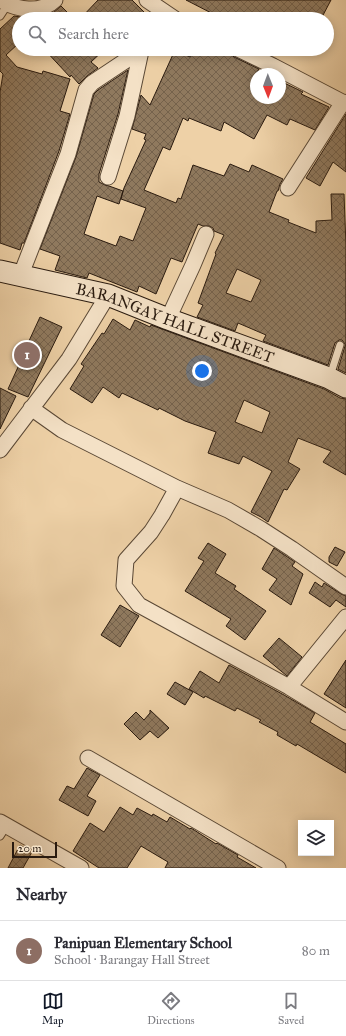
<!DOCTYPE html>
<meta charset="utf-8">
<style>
body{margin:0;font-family:"IM FELL Great Primer",serif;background:#f7f7f7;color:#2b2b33}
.controls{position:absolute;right:12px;bottom:12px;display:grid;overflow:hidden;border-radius:0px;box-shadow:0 2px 10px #0003}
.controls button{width:36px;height:36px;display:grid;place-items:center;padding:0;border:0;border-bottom:1px solid #e1e1e2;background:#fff;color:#2b2b33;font:20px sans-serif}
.compass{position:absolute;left:250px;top:68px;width:36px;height:36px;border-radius:50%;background:#fff;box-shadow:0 2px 10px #0003;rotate:179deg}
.scale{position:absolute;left:12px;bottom:10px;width:45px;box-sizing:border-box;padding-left:4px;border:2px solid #291a0f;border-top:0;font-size:11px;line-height:14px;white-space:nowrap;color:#291a0f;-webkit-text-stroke:3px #f4e1c6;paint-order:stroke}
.you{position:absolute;left:202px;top:371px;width:14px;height:14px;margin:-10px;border:3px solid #fff;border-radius:50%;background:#1a73e8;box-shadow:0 0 0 6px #1a73e833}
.badge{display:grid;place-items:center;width:26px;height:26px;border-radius:50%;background:#111827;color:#fff;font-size:13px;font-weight:700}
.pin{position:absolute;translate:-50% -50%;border:2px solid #fff;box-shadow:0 1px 4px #0006}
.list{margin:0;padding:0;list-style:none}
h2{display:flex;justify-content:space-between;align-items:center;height:52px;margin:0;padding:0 16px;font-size:17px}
h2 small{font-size:13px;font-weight:400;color:#7c7c81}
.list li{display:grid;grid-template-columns:26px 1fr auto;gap:12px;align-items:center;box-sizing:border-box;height:60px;padding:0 16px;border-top:1px solid #e1e1e2}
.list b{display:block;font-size:15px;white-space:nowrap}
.list p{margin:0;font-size:13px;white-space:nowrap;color:#7c7c81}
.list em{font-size:13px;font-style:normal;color:#7c7c81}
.icon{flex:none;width:22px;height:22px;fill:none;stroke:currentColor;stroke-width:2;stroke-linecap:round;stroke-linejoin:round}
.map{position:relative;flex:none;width:346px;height:868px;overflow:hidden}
.search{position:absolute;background:#fff;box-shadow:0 2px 10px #0003;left:12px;right:12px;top:12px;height:44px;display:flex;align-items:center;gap:10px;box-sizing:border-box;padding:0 14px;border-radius:22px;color:#7c7c81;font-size:15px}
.sheet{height:112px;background:#fff}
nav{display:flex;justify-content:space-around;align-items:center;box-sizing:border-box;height:56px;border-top:1px solid #e1e1e2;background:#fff;font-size:11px;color:#7c7c81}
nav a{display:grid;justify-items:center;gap:2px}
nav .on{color:#111827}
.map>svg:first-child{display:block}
.building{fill:url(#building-cross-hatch);stroke:#291a0f;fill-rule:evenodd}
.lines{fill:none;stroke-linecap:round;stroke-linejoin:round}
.service-casing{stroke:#5a4835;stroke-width:9}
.minor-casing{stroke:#5a4835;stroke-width:17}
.secondary-casing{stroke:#291a0f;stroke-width:23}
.service{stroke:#f4e1c6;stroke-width:7}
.minor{stroke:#f4e1c6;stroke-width:15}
.secondary{stroke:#f4e1c6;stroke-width:21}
.labels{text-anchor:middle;stroke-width:4;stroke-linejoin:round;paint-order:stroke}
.street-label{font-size:16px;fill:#291a0f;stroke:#f4e1c6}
</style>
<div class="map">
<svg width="346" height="868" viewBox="0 0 346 868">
<defs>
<pattern id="building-cross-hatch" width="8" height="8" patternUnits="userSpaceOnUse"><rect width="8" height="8" fill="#8f795e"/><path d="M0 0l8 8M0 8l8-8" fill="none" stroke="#75624c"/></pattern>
</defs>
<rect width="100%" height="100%" fill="#eed1a7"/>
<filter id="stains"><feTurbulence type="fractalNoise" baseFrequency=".005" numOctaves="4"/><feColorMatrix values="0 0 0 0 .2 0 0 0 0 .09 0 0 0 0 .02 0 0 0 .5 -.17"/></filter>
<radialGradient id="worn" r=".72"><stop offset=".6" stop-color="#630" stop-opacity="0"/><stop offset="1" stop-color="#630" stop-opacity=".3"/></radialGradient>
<path class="building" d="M98,0H132L145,13L139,19H80Z
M186,0H331L321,19H245L234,13L231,19H223Z
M61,6L74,19H19V43L6,55L17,67L42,74L43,71L70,79L60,111L70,114L59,151L24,243H22L20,250L0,243V92L3,74L0,71V29L14,16L27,18H38L46,16L53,13Z
M44,49H105L91,62L98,68L87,76L79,84L71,75L70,77Z
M193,49H227L229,50L231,54L234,57L259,69L256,74V98H280V81L303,92L301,94L329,107L315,130L290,119L287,125L267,115L254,139L224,122L221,131L189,118L188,121L183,118L170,150L163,147L144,190L176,203L178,198L181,199L193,165L224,176L230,164L249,172L252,165L283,179L280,184L278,191H277L269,212L289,220L288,222L316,233V221L332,220L331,194H344L346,246V373L338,369L345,346V344L342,340H339L335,343L328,365L263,341L266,335L238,323L235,331L197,317L203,305L198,303L216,254L215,253L224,235L214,231L213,228L209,226H203L198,224L182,262L171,258L156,294L139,286L137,292L89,273L87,278L55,270L60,256L40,249L76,157L94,94L98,90L128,70L118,114L99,174V182L105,185L109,186L123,191L119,204L97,196L84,234L116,246L120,236L133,241L146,208L121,199L124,188L146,140L144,139L146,134L132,129L141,95L150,105L175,50L190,57ZM237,269L261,280L251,302L226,293Z
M346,114V172L333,162L320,186L306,178Z
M40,317L62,327L28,397L8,389L24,354H23Z
M113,319L130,330L135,320L150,327L151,325L324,389L340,398L346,399V475L323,462L331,451L298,438L288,462L300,469L287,490L284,489L268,522L261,517L251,512L272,471L243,456L239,464L208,453L216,432L185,421L159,408L158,410L122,393L119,398L103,387L92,403L70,389L84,366L81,364L102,333L104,334ZM244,400L270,412L262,433L235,422Z
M0,388L16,396L0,429Z
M208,543L226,554L215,573L236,586L234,589L266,611L245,640L226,626L231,619L185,591L204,561L198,558Z
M335,547L345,552L337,566L329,562V557Z
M274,548L295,562L292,566L303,574L291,605L269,590L277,579L262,569Z
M315,582L322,587L324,583L341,594L346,596V607L336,600L330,607L309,593Z
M120,605L139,616L120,647L101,635Z
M279,638L302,657L287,676L263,656Z
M346,660V708L324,694Z
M229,665L284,695L315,713L310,722L346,744V773L297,744L296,746L277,735L278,732L259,722L261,720L237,708L235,711L205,696L204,698L189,689L200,671L219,683Z
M175,682L193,692L185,705L167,694Z
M150,710L169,728L158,738L150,731L140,740L124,724L136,712L144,720L150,713Z
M87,768L100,775L87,796L96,801L88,816L59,800L67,786L74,789Z
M120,807L133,815L137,808L152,816L153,814L167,822L170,817L190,829L191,828L216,844L217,843L238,855L237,857L256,868H165L168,862L141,846L127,868H99L73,851L90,823L104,832Z
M20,845L32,852L23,868H8Z"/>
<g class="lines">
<defs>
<path id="service" d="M0,16L8,4
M330,376L340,345
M0,836L7,825"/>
<path id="minor" d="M1,0C16,10 41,14 55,0
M147,0L175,19
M238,49L273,66L346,104
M108,177L127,116L141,51
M288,188L343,102
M20,277L68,154L86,90L92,83L143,49
M168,319L193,265L206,234
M31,408L62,430L177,488L228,510L261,529L292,549L346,587
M0,450L69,359L108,295
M177,488L162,515L151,532L126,560L124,586L139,605L289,687L346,722
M289,687L346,617
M88,758L278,868
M0,822L81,868"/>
<g id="secondary">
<path id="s1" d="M0,271L108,295L168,319L329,378L346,387"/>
</g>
</defs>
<use href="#service" class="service-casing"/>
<use href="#minor" class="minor-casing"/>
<use href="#secondary" class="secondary-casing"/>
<use href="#service" class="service"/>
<use href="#minor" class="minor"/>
<use href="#secondary" class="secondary"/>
</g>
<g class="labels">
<g class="street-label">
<text dy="6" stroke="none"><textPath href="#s1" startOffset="183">BARANGAY HALL STREET</textPath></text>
</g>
</g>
<rect width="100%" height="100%" filter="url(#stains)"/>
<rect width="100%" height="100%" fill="url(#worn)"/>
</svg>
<div class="controls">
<button><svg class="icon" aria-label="layers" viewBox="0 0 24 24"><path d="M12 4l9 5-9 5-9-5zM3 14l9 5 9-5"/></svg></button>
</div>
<svg class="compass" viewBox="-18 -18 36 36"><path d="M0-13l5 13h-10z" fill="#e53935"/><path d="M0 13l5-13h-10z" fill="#7c7c81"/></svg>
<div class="scale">20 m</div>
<div class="you"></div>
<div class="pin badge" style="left:27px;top:355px;background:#8d6e63">1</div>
<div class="search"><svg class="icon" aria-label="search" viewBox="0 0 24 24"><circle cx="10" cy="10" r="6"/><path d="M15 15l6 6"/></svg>Search here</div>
</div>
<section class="sheet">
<h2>Nearby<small></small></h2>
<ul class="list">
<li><span class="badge" style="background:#8d6e63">1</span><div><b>Panipuan Elementary School</b><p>School · Barangay Hall Street</p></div><em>80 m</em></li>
</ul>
</section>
<nav>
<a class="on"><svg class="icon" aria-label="map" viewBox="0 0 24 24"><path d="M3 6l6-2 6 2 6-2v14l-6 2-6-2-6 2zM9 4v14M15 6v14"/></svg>Map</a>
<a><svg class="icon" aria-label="directions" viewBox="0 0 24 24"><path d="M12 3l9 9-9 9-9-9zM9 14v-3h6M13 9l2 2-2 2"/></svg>Directions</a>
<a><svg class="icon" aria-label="saved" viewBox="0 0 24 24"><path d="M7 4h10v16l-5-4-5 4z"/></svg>Saved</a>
</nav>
